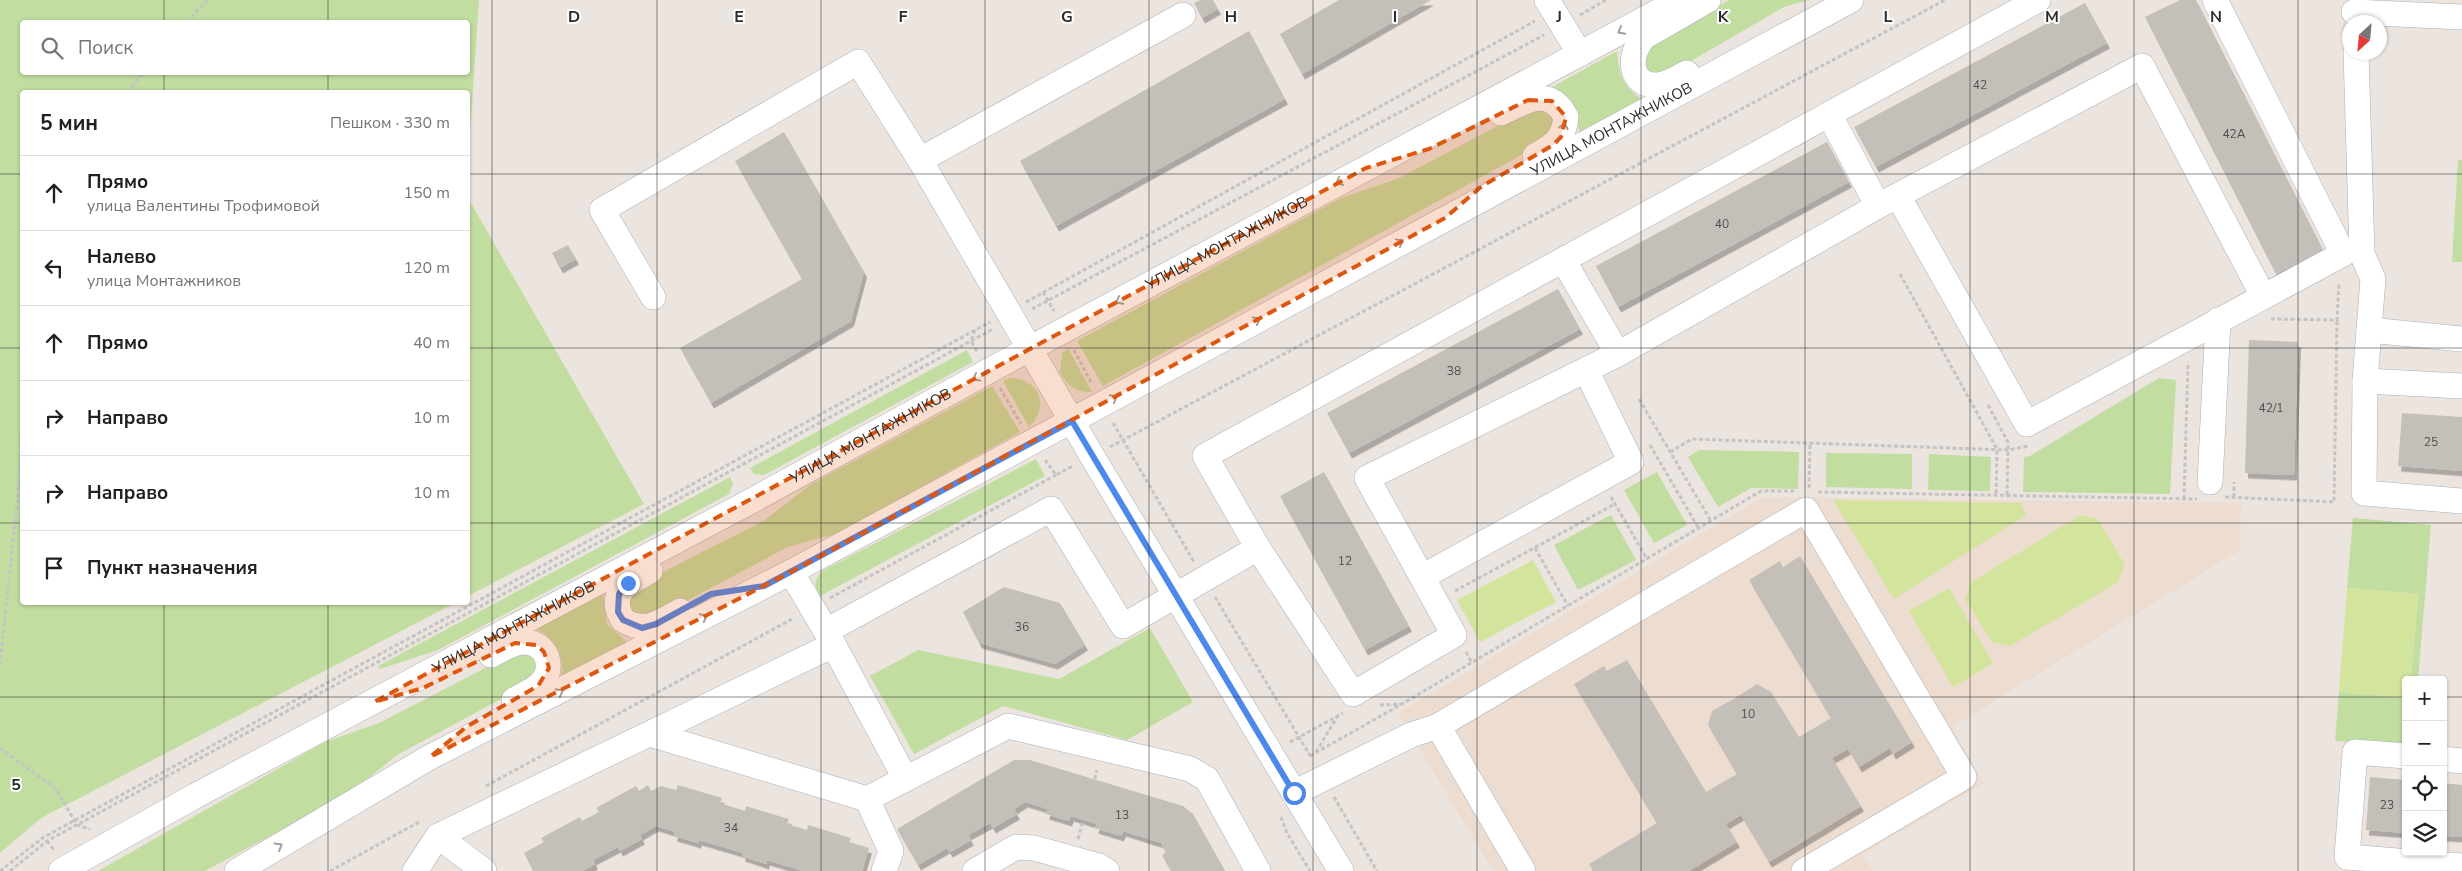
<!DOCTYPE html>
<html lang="ru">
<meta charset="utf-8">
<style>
body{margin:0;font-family:"Nunito Sans",sans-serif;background:#f2f2f2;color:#202124}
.controls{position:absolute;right:15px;bottom:15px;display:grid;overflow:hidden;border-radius:5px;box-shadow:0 1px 4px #0004}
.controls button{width:45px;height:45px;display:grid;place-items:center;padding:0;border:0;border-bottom:1px solid #e0e0e0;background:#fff;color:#202124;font:25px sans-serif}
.compass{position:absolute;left:2342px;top:15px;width:45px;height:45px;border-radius:50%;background:#fff;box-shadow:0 1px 4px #0004;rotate:206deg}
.stop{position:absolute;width:15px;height:15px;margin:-11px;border:4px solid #4d88eb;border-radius:50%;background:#fff}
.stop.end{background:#4d88eb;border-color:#fff;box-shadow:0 1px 5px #0008}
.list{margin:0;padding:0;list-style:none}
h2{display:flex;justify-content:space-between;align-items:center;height:65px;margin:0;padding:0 20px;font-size:21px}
h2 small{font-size:16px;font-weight:400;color:#757577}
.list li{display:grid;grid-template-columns:32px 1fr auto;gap:15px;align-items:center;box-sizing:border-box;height:75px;padding:0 20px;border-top:1px solid #e0e0e0}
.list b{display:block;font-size:19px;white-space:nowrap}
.list p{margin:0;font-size:16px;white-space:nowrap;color:#757577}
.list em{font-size:16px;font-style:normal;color:#757577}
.icon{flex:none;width:28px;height:28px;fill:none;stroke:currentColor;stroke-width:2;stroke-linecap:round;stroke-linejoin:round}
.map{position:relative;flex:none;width:2462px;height:871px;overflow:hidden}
.search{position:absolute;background:#fff;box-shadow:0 1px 4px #0004;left:20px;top:20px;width:450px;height:55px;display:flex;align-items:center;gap:12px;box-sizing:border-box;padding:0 18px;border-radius:5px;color:#757577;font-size:19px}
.panel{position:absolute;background:#fff;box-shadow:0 1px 4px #0004;left:20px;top:90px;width:450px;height:515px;border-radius:5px}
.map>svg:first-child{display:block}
.education{fill:#ecddd0}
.green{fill:#c1dea0;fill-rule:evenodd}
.pitch{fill:#d3e49d}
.building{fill:#c5bfba;filter:url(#shadow)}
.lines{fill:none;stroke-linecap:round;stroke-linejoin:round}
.minor-casing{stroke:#abb0b6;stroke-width:26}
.path{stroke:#c4c4c4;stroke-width:3;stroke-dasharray:4 2.5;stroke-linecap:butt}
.minor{stroke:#fff;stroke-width:25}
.oneway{stroke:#a0a0a0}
.route{stroke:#4d88eb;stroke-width:6}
.marked{fill:#df570e;fill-opacity:0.2;stroke:#df570e;stroke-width:4;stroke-dasharray:10 6;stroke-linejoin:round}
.grid{fill:none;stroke:#2b2b2b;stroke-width:1;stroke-opacity:0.55}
.labels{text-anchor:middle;stroke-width:4;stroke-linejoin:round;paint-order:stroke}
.number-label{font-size:12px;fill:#52504f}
.street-label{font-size:15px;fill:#2b2b2b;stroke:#fff}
.grid-label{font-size:16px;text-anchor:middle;font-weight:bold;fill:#2b2b2b;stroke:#fff;stroke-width:4;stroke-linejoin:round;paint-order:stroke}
</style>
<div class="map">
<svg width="2462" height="871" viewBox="0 0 2462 871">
<defs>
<filter id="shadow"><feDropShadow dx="3" dy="5.5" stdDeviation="0" flood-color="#0004"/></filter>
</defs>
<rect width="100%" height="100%" fill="#ece4df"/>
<path class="education" d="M1763,497L2241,503L2240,550L1952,727L1984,783L1863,854L1873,871H1493L1398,713Z"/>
<path class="green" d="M0,0H479L468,162V92H22V602L455,603L41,818L0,853ZM22,22H468V72H22Z
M1729,0H1808L1784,7L1667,75L1656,77L1641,68L1647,45Z
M1617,51C1619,74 1623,87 1642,99L1579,134C1579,112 1570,99 1552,87Z
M1537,107L1553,118V125L1545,142L1103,386L1077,341L1341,198L1397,179L1528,110Z
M2458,160H2462V262H2452Z
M468,198L644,504L468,596Z
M1068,348L1092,392C1076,393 1068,386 1060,373L1062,353Z
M967,350L973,362L764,475L754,474L750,468Z
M1011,378C1040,379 1050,407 1029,427L1003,381Z
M2159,378L2176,380L2170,494L2023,492L2024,457L2030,456Z
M992,386L1020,432L838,533L788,547L649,621L629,614L630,589L765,520L810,485Z
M1699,450L1799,452L1798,489L1751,488L1718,507L1688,457Z
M1826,453L1912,454V489L1826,487Z
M1929,454L1991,457L1990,491L1928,490Z
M1036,459L1045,476L820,596C813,586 814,581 822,571Z
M1657,472L1687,525L1654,543L1624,490Z
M730,477L733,484L729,494L438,650L380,669L378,666Z
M1611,515L1636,560L1578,590L1554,545Z
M2353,518L2431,525L2418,680H2411L2418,594L2347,588Z
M603,594L607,624L627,642L562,676C564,654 556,641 537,629Z
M1150,628L1193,702L1127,740L1003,706L914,754L870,676L918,650L1059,679Z
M524,648L540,660L529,684L397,755L351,792L205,871H98L325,742L379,723Z
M2339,692L2406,698V746L2335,741Z"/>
<path class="pitch" d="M1833,500L2021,503L2026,515L1894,599Z
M2081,515L2098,519L2125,565L2117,583L2010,646L1992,642L1965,599L1971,582Z
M1533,560L1556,602L1480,642L1457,600Z
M1949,588L1993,663L1953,687L1909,611Z
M2347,588L2418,594L2411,680H2406V698L2339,692Z"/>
<path class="building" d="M1200,0H1213L1218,9L1202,18L1194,3Z
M1339,0H1431L1302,74L1280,34Z
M2180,0H2196L2323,250L2276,274L2145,17Z
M2085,3L2107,43L1876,167L1854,127Z
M1249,31L1285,99L1056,226L1020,161Z
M784,132L864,272L851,321L711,403L680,348L802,279L735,161Z
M1827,142L1849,182L1618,307L1596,266Z
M568,245L576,259L560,268L552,253Z
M1558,289L1580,329L1349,453L1327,413Z
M2249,340L2298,342L2294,475L2245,473Z
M2402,413L2462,417V471L2398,466Z
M1324,472L1409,626L1365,650L1280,496Z
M1800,556L1912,742L1893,754L1890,748L1859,767L1848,749L1832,758L1861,806L1769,862L1741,815L1726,824L1737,842L1689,871H1593L1589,864L1657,823L1574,684L1604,666L1607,671L1627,660L1706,792L1737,774L1708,725L1712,711L1735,698L1757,684L1771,692L1799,737L1831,718L1749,580L1780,561L1783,567Z
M1004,587L1060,603L1085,645L1055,664L979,643L963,612Z
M1014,760H1030L1183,806L1193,814L1225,871H1171L1162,855L1166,852L1161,843L1123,831L1121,836L1095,828L1097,824L1071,816L1069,821L1046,814L1048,809L1025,802L1014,809L1017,814L993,828L990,823L968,835L971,840L950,852L947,848L918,865L897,829Z
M2370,777L2406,780V833L2366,830Z
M2443,783L2462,785V837L2443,836Z
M648,785L651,791L661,786L676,790L678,785L722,798L720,803L745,811L746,806L789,819L787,824L807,830L808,825L851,838L849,842L869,848L862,871H803L767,860L766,864L742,856L743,853L699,840L698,843L674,836L675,832L656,826L640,835L642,839L620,851L618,847L593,860L595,864L582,871H533L524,853L544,842L541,838L580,817L582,821L599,812L596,808L636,786L639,791Z"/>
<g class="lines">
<defs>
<g id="minor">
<path d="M1547,0L1580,54"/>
<path d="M2354,12L2462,17"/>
<path d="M2356,52L2362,254L2373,279L2365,381L2364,493L2462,501"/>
<path d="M1687,73C1679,77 1669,84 1658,85C1629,87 1627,55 1644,37L1708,0"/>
<path d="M1501,113C1526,101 1549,85 1566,117C1564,139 1553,146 1535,156"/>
<path d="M1829,114L1878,206"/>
<path d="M920,160L1183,15"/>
<path d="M1898,196L2027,424L2343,254L2215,0"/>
<path d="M1563,260L1618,354"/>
<path d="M653,297L602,210L858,62L920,160L1092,456L1341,871"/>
<path d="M2369,330L2462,339"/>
<path d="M1586,370L1631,462L1422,577L1367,478L1618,354L1878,206L2142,66L2263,296"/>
<path d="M2365,381L2462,386"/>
<path d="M2210,482L2218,320"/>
<path d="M650,571C630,582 606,592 623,620C645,634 659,622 680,611"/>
<path d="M791,572L826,631L905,778"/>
<path d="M1422,577L1454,635L1353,694L1258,548L1205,456L2038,0"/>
<path d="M826,631L1051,509L1123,626L1258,548"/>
<path d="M491,655C502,650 512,642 524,642C548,642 557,671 538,686C531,692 522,695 514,700"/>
<path d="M650,734L867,799L1008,726L1190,769L1207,779L1258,871"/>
<path d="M2406,756L2355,752L2347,857L2462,866"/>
<path d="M2443,759L2462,761"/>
<path d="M1294,793L1411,735L1438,726"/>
<path d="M867,799L891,851L884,871"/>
<path id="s1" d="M61,871L195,796L742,506L1029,349L1680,0"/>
<path id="s2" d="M237,871L430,757L791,572L1851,0"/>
<path d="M415,871L438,836"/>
<path d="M484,871L438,836L833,645"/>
<path d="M975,871L1016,847L1034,848L1099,866L1107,871"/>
<path d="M1523,871L1438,726L1806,510L1964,777L1804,871"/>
</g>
</defs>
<use href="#minor" class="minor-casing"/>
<path class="path" d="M1580,15L1606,0
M187,22L207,0
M127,92L144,72
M1900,274L1997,449L1996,496
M1043,292L1054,311
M1026,302L1535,21
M1032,309L1544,35
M2271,319L2337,320L2339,282
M975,330L971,341L978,353
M1074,350L1092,384
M1000,388L1021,424
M1639,399L1711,521
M1988,405L2008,442L2007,497
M1113,423L1194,562
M1650,445L1699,529
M1110,447L1945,0
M1670,452L1692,439L2008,450L2028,446
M1045,460L1056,475L1073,466
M1809,488L1810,444
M1818,492L2197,499
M1611,497L1647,559
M2225,497L2334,502L2337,320
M2234,497V482
M2184,499L2188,362
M1535,548L1568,606
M1455,591L1615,504
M1215,597L1311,757
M830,598L1056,475
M1466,652L1472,663
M0,665L19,484L22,421
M1380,705L1401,704
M1290,742L1343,713
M0,748L56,789L77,825L90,829
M1316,752L1337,717
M1310,756L1402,704L1761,491H1794
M1095,779L1097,770
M486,786L794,618
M1334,797L1377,871
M1281,817L1287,833L1310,871
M1078,839L1083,820
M47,841L55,851
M0,871L44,837L990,322
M10,871L47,841L993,329
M330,871L421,821"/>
<use href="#minor" class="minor"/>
</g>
<defs><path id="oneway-chevron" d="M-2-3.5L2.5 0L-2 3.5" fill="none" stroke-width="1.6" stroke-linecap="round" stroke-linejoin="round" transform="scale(1.25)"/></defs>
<g class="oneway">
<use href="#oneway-chevron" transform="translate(1621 31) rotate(152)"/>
<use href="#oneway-chevron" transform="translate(1564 126) rotate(-77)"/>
<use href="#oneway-chevron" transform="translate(1339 182) rotate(152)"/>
<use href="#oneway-chevron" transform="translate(1400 242) rotate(-29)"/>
<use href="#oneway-chevron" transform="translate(1119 301) rotate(152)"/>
<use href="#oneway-chevron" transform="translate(1257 320) rotate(-29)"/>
<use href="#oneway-chevron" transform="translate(976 378) rotate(151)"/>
<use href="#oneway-chevron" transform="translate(1114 398) rotate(-28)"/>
<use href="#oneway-chevron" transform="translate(704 617) rotate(-27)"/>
<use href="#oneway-chevron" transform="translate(560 692) rotate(-27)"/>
<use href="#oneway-chevron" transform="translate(279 846) rotate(-31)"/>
</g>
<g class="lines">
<path class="route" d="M628,583L619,594L618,612L623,620L642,628L656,624L711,594L764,586L1072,421L1294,793"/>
</g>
<path class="marked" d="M1528,100L1552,101L1566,117L1561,137L1553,145L1482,186L1445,218L791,572L430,757L466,727L538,686L549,668L544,652L537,645L515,643L423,688L374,702L1366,168L1429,149Z"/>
<path class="grid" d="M164,0V22M328,0V22M492,0V871M657,0V871M821,0V871M985,0V871M1149,0V871M1313,0V871M1477,0V871M1641,0V871M1805,0V871M1970,0V871M2134,0V871M2298,0V871M164,72V92M328,72V92M0,174H22M468,174H2462M0,348H22M468,348H2462M0,523H22M468,523H2462M164,602V871M328,602V871M0,697H2406M2443,697H2462"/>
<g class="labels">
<g class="number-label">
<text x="1980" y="89">42</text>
<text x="2234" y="138">42А</text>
<text x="1722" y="228">40</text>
<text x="1454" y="375">38</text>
<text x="2271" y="412">42/1</text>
<text x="2431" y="446">25</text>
<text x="1345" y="565">12</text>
<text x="1022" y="631">36</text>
<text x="1748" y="718">10</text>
<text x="2387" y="809">23</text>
<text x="1122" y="819">13</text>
<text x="731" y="832">34</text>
</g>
<g class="street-label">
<text dy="5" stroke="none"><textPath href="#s2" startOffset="1562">УЛИЦА МОНТАЖНИКОВ</textPath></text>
<text dy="5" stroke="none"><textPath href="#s1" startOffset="1324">УЛИЦА МОНТАЖНИКОВ</textPath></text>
<text dy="5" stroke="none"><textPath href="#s1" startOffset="919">УЛИЦА МОНТАЖНИКОВ</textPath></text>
<text dy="5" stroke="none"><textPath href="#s1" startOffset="514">УЛИЦА МОНТАЖНИКОВ</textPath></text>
</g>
</g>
<g class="grid-label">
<text x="574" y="22">D</text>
<text x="739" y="22">E</text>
<text x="903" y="22">F</text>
<text x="1067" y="22">G</text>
<text x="1231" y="22">H</text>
<text x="1395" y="22">I</text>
<text x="1559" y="22">J</text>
<text x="1723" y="22">K</text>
<text x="1888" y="22">L</text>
<text x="2052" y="22">M</text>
<text x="2216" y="22">N</text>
<text x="16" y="790">5</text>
</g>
</svg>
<div class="controls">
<button>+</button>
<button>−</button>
<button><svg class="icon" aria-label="locate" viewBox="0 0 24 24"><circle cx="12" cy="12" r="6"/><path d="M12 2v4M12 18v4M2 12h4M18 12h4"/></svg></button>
<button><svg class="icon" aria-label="layers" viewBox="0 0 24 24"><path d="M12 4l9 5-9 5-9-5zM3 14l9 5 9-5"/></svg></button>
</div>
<svg class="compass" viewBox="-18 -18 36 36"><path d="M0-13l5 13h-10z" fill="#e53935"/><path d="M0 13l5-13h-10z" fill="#757577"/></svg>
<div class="stop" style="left:1294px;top:793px"></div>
<div class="stop end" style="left:628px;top:583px"></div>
<div class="search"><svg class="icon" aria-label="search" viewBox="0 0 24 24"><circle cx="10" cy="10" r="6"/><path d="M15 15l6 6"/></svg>Поиск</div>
<section class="panel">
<h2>5 мин<small>Пешком · 330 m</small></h2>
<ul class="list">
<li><svg class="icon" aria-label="ahead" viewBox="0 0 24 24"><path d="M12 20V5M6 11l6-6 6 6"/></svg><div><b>Прямо</b><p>улица Валентины Трофимовой</p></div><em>150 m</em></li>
<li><svg class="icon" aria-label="left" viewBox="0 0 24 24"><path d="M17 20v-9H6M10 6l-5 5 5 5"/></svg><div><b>Налево</b><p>улица Монтажников</p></div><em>120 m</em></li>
<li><svg class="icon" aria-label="ahead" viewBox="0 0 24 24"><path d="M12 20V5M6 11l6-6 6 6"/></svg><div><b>Прямо</b></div><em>40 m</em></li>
<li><svg class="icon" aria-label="right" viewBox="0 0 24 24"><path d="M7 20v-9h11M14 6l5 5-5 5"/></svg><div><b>Направо</b></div><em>10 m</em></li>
<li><svg class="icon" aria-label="right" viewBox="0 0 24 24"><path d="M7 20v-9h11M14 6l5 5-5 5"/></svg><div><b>Направо</b></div><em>10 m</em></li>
<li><svg class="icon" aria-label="arrive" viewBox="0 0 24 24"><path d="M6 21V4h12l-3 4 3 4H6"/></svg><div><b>Пункт назначения</b></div></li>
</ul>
</section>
</div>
